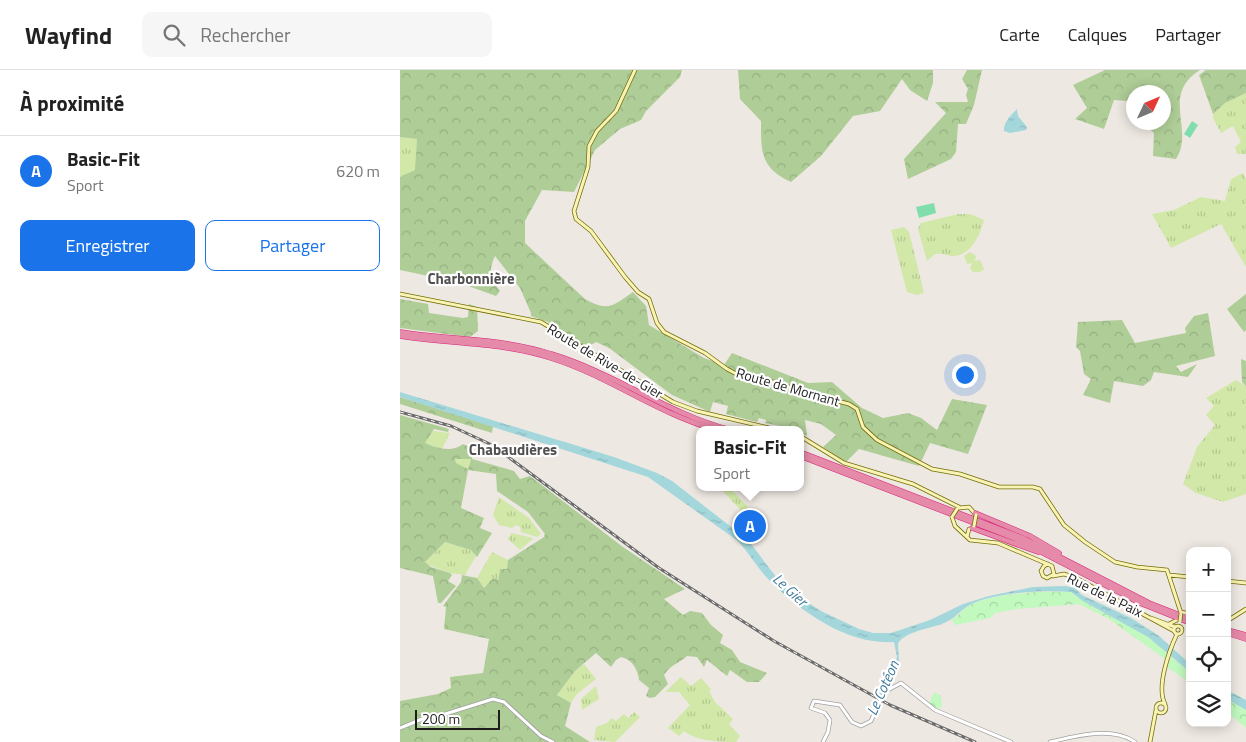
<!DOCTYPE html>
<html lang="fr">
<meta charset="utf-8">
<style>
body{margin:0;font-family:"Titillium Web",sans-serif;background:#f6f6f6;color:#222}
.controls{position:absolute;right:15px;bottom:15px;display:grid;overflow:hidden;border-radius:10px;box-shadow:0 2px 12px #0003}
.controls button{width:45px;height:45px;display:grid;place-items:center;padding:0;border:0;border-bottom:1px solid #e0e0e0;background:#fff;color:#222;font:25px sans-serif}
.compass{position:absolute;left:726px;top:15px;width:45px;height:45px;border-radius:50%;background:#fff;box-shadow:0 2px 12px #0003;rotate:46deg}
.scale{position:absolute;left:15px;bottom:12px;width:85px;box-sizing:border-box;padding-left:5px;border:2px solid #1d1d1d;border-top:0;font-size:14px;line-height:18px;white-space:nowrap;color:#1d1d1d;-webkit-text-stroke:4px #fff;paint-order:stroke}
.you{position:absolute;left:564px;top:304px;width:18px;height:18px;margin:-12px;border:4px solid #fff;border-radius:50%;background:#1a73e8;box-shadow:0 0 0 8px #1a73e833}
.badge{display:grid;place-items:center;width:32px;height:32px;border-radius:50%;background:#1a73e8;color:#fff;font-size:16px;font-weight:700}
.pin{position:absolute;translate:-50% -50%;border:2px solid #fff;box-shadow:0 1px 5px #0006}
.popup{position:absolute;left:296px;top:356px;width:108px;height:65px;box-sizing:border-box;display:grid;place-content:center;border-radius:10px;background:#fff;filter:drop-shadow(0 1px 4px #0005);font-size:16px;white-space:nowrap;color:#767676}
.popup b{font-size:19px;color:#222}
.popup::after{content:'';position:absolute;left:50%;top:100%;margin-left:-10px;border:10px solid transparent;border-top-color:#fff}
.list{margin:0;padding:0;list-style:none}
h2{display:flex;justify-content:space-between;align-items:center;height:65px;margin:0;padding:0 20px;font-size:21px}
h2 small{font-size:16px;font-weight:400;color:#767676}
.list li{display:grid;grid-template-columns:32px 1fr auto;gap:15px;align-items:center;box-sizing:border-box;height:70px;padding:0 20px;border-top:1px solid #e0e0e0}
.list b{display:block;font-size:19px;white-space:nowrap}
.list p{margin:0;font-size:16px;white-space:nowrap;color:#767676}
.list em{font-size:16px;font-style:normal;color:#767676}
.actions{display:flex;gap:10px;padding:15px 20px}
.actions a{flex:1;padding:11px 0;border:1px solid #1a73e8;border-radius:10px;text-align:center;font-size:18px;color:#1a73e8}
.actions .main{background:#1a73e8;color:#fff}
.icon{flex:none;width:28px;height:28px;fill:none;stroke:currentColor;stroke-width:2;stroke-linecap:round;stroke-linejoin:round}
.map{position:relative;flex:none;width:846px;height:672px;overflow:hidden}
header{display:flex;align-items:center;gap:30px;box-sizing:border-box;height:70px;padding:0 25px;background:#fff;border-bottom:1px solid #e0e0e0}
header strong{font-size:24px}
nav{display:flex;gap:28px;margin-inline-start:auto;font-size:18px}
.search{width:350px;height:45px;background:#f6f6f6;display:flex;align-items:center;gap:12px;box-sizing:border-box;padding:0 18px;border-radius:10px;color:#767676;font-size:19px}
main{display:flex}
aside{flex:1;background:#fff}
.map>svg:first-child{display:block}
.grass{fill:url(#grass-tufts)}
.forest{fill:url(#forest-crowns);fill-rule:evenodd}
.park{fill:url(#park-crowns)}
.pitch{fill:#80ddac}
.water{fill:url(#water-ripples)}
.lines{fill:none;stroke-linecap:round;stroke-linejoin:round}
.stream{stroke:#a3d7dc;stroke-width:1}
.tertiary-casing{stroke:#a1a1a1;stroke-width:4.5}
.secondary-casing{stroke:#726e06;stroke-width:4.5}
.motorway-casing{stroke:#d6257b;stroke-width:5.5}
.tertiary{stroke:#fff;stroke-width:3}
.secondary{stroke:#f9f3b6;stroke-width:3}
.motorway{stroke:#e58aa8;stroke-width:4.5}
.rail-casing{stroke:#6b6b6b;stroke-width:3}
.rail{stroke:#fff;stroke-width:1;stroke-dasharray:4;stroke-linecap:butt}
.tertiary-bridge-casing{stroke:#a1a1a1;stroke-width:4.5;stroke-linecap:butt}
.secondary-bridge-casing{stroke:#726e06;stroke-width:4.5;stroke-linecap:butt}
.tertiary-bridge{stroke:#fff;stroke-width:3}
.secondary-bridge{stroke:#f9f3b6;stroke-width:3}
.labels{text-anchor:middle;stroke-width:4.5;stroke-linejoin:round;paint-order:stroke}
.street-label{font-size:14px;fill:#1d1d1d;stroke:#fff}
.neighbourhood-label{font-size:15px;font-weight:bold;fill:#505050;stroke:#fff}
.water-label{font-size:15px;font-style:italic;fill:#447c9c;stroke:#fff}
</style>
<header>
<strong>Wayfind</strong>
<div class="search"><svg class="icon" aria-label="search" viewBox="0 0 24 24"><circle cx="10" cy="10" r="6"/><path d="M15 15l6 6"/></svg>Rechercher</div>
<nav><a>Carte</a><a>Calques</a><a>Partager</a></nav>
</header>
<main>
<aside>
<h2>À proximité<small></small></h2>
<ul class="list">
<li><span class="badge">A</span><div><b>Basic-Fit</b><p>Sport</p></div><em>620 m</em></li>
</ul>
<div class="actions"><a class="main">Enregistrer</a><a>Partager</a></div>
</aside>
<div class="map">
<svg width="846" height="672" viewBox="0 0 846 672">
<defs>
<pattern id="grass-tufts" width="24" height="20" patternUnits="userSpaceOnUse" patternTransform="scale(1.25)"><rect width="24" height="20" fill="#d1e8a8"/><path d="M3 7l-1-3M5 7V3M7 7l1-3M15 17l-1-3M17 17v-4M19 17l1-3" fill="none" stroke="#b3c790"/></pattern>
<pattern id="forest-crowns" width="20" height="18" patternUnits="userSpaceOnUse" patternTransform="scale(1.25)"><rect width="20" height="18" fill="#afcd97"/><path d="M2 6a3 3 0 1 1 6 0M12 15a3 3 0 1 1 6 0" fill="none" stroke="#96b082"/></pattern>
<pattern id="park-crowns" width="20" height="18" patternUnits="userSpaceOnUse" patternTransform="scale(1.25)"><rect width="20" height="18" fill="#c2f9bf"/><path d="M2 6a3 3 0 1 1 6 0M12 15a3 3 0 1 1 6 0" fill="none" stroke="#a6d5a4"/></pattern>
<pattern id="water-ripples" width="26" height="14" patternUnits="userSpaceOnUse" patternTransform="scale(1.25)"><rect width="26" height="14" fill="#a3d7dc"/><path d="M2 4q2-2 4 0t4 0M15 11q2-2 4 0t4 0" fill="none" stroke="#8cb8bc"/></pattern>
</defs>
<rect width="100%" height="100%" fill="#eee8e2"/>
<path class="grass" d="M846,23V84H837L835,77L841,72L833,56L821,63L813,48V44L825,33Z
M0,67L17,68L16,100L0,107Z
M843,103L846,109V197L821,154L771,178L752,144L774,140L801,127L825,131L831,109Z
M558,144H570L584,150C580,165 571,187 551,186C546,185 542,183 535,184L527,191L518,159L521,153Z
M504,157L509,162L524,223L517,225L507,222L491,160Z
M570,182L576,186L575,191L580,190L584,199L580,202H573L570,198L572,193L567,194L564,186Z
M836,310L846,316V424L823,432L796,423L783,414L797,377L815,355L806,345L814,336L806,328Z
M33,361L50,363L42,379L25,373Z
M55,388L71,389L67,400L56,393Z
M324,417H329L348,437L347,441L353,442L347,447L321,419Z
M99,427L129,448L141,464L137,467L121,462L120,457L116,455L112,458L99,455L93,445Z
M111,463L133,468V469L120,480L108,469Z
M45,472L71,480L76,486L65,505L50,503L26,494L25,492Z
M92,482L108,490L107,499L100,501L101,506L99,511L93,508L84,518L77,508Z
M184,594L196,609L177,624L171,633L157,625L175,601Z
M281,607L291,616L301,608L311,619L309,621L315,632L333,649L329,654L340,666L336,672C320,672 296,671 284,661L279,666L268,658L290,635L279,622H265Z
M196,616L199,629L182,640L181,629Z
M234,642L240,647L215,672L194,670L196,657L207,653L212,648L216,651L224,644L228,648Z"/>
<path class="forest" d="M0,0H282L280,7L246,41L241,50L220,59L195,80L174,122L142,120L125,151V173L185,229C208,242 213,236 233,222L246,236L249,255L304,288L324,295L332,283L408,313L432,312L462,338L483,348L508,343L521,348L537,360L552,329L587,335L568,384L530,373L519,396L459,379L446,392L423,377L436,365L421,354L405,350L407,366L400,363V360L365,353L366,350L359,348L357,352L326,344L328,336L313,332L310,342L272,325L209,278L196,272L186,278L148,252L131,246V243L120,218L95,186C88,201 90,209 100,221L96,226L57,212L0,200V107L15,100L17,69L0,67Z
M338,0H533V13L527,31L510,20L502,9L480,41L453,46L421,86L391,112C360,98 361,81 361,51L340,29Z
M567,0H582L574,35L566,54H558L556,82L551,89L508,109L504,89L546,43L535,32H568L566,25L568,19L562,9Z
M705,0H800C760,25 795,60 776,89L753,86L754,63L745,55L746,53L764,52V22H738L736,20L728,31L714,30L704,59L675,49L687,38L673,15Z
M806,0H846V23L825,33L813,44L799,5Z
M846,224V260L844,262L827,239Z
M0,229L28,234L29,243L63,248L68,247L69,234L77,237L78,261L70,267L0,258Z
M808,243L815,286L776,296L781,302L797,294L788,307L754,302L751,310L743,316L714,311L710,333L683,325L691,309L684,304L680,281L676,277L678,252L722,250L735,273L786,263L785,258L794,246Z
M841,289L846,291V316L842,312Z
M0,327L93,356L92,363L0,334Z
M0,345L49,359L48,362L34,359L25,373C37,378 52,383 63,374L74,379L72,389L114,401L120,409L130,406L223,477L285,519L264,529L283,545L290,541L302,543L311,555L323,565L320,573L332,580L340,592L367,603L359,612H347L330,600L327,606L307,590L304,597L297,587L287,586C278,594 270,595 264,605L268,614L255,627L250,628L246,626L249,618L239,610C238,600 232,589 221,587L216,590L211,597L196,583L175,601L157,625L171,633L165,656L190,672H0V631L38,624L51,618L50,607L83,603L89,569L44,559L46,537L43,536L61,512L62,505L77,508L84,518L93,508L99,510L100,499H107L108,490L144,467L145,464L128,442L97,421L96,404L68,400L61,438L84,448L80,458L92,463L77,487L71,480L45,472L25,492L31,497L50,503L52,505L48,511L56,516L41,533H38L33,506L0,498ZM55,389H71L68,399L56,393Z"/>
<path class="park" d="M671,522C701,546 740,555 767,583L765,589L709,549L679,534L617,539L595,543L590,548L555,555L552,549C558,546 562,541 567,537C588,523 647,520 671,522Z
M771,587L790,602V613L767,597Z
M534,622L541,626L542,636L539,639L529,634Z
M827,629L846,640V658L827,642Z"/>
<path class="pitch" d="M792,51L798,55L790,68L784,64Z
M534,133L536,143L519,148L516,137Z"/>
<path class="water" d="M617,39L618,46L627,57L626,60L610,63L604,61C603,53 611,45 617,39Z
M0,322L214,387L257,403L272,411L348,470L380,512L401,528L421,541L459,559L473,563H491L530,550L563,534L589,526L633,517L665,516L675,518L682,525L731,548L758,565L790,594V602L748,567L683,531L671,522C644,520 592,522 568,536C559,542 553,550 542,554C531,558 503,562 498,574L499,591L480,629L478,627L497,587L494,572C448,575 403,543 372,513C359,501 350,484 338,471L248,407L0,327Z
M827,620L846,630V640L827,629Z"/>
<g class="lines">
<path class="stream" d="M476,634L479,626"/>
<defs>
<path id="tertiary" d="M486,621L501,613L535,640L611,672
M0,658L22,649L39,646L93,629L104,632L141,666L153,672
M423,672L428,662L430,650L425,643L411,638L414,631L440,635L452,652L461,656L471,651L477,637
M650,672C676,666 711,656 735,672"/>
<path id="secondary" d="M235,0L216,41L197,61L189,76L188,97L174,141L176,149L191,161L225,207L238,222L249,229L257,253L264,262L305,283L327,299L344,308L358,312H378L398,321L449,334L457,339L463,357L477,370L532,399L560,404L599,417H633L640,419L664,455L685,472L715,492L737,497L767,500L781,543
M0,224L141,252L273,332L297,341L378,360
M400,366L444,393L513,414L559,437
M559,438L569,437L576,445
M552,447L555,456L570,470L598,473L652,496L654,504L647,508L643,506L641,501L644,496L648,494
M567,467L569,459
M769,505L790,507
M653,506L664,504L676,508L774,561
M827,511L846,513
M781,542L790,544
M751,548L775,557
M827,551L846,539
M769,554L777,550
M774 560a4 4 0 1 1 8 0a4 4 0 1 1-8 0Z
M756 638a5 5 0 1 1 10 0a5 5 0 1 1-10 0Z
M765,634C756,617 769,581 777,564
M750,672L756,640"/>
<path id="motorway" d="M0,262C50,270 102,268 151,284C214,303 267,343 330,360
M0,266C50,274 103,272 151,288C209,306 258,344 316,360
M400,382L623,468L749,533L790,549
M400,386L616,469L740,533L790,553
M575,443L630,466L659,483
M572,458L638,482
M827,560L846,565
M827,563L846,569"/>
</defs>
<use href="#tertiary" class="tertiary-casing"/>
<use href="#secondary" class="secondary-casing"/>
<use href="#motorway" class="motorway-casing"/>
<use href="#tertiary" class="tertiary"/>
<use href="#secondary" class="secondary"/>
<use href="#motorway" class="motorway"/>
<defs>
<path id="rail" d="M0,342L51,356L92,375L259,498L374,571L490,635L575,672"/>
</defs>
<use href="#rail" class="rail-casing"/>
<use href="#rail" class="rail"/>
<defs>
<path id="tertiary-bridge" d="M477,637L486,621"/>
<path id="secondary-bridge" d="M552,447L557,439
M574,456L576,445
M780,551L781,543"/>
</defs>
<use href="#tertiary-bridge" class="tertiary-bridge-casing"/>
<use href="#secondary-bridge" class="secondary-bridge-casing"/>
<use href="#tertiary-bridge" class="tertiary-bridge"/>
<use href="#secondary-bridge" class="secondary-bridge"/>
</g>
<g class="labels">
<g class="street-label">
<text transform="translate(205 291) rotate(31)" y="5">Route de Rive-de-Gier</text>
<text transform="translate(388 317) rotate(16)" y="5">Route de Mornant</text>
<text transform="translate(705 525) rotate(26)" y="5">Rue de la Paix</text>
</g>
<g class="neighbourhood-label">
<text x="71" y="214">Charbonnière</text>
<text x="113" y="385">Chabaudières</text>
</g>
<g class="water-label">
<text transform="translate(390 520) rotate(42)" y="5">Le Gier</text>
<text transform="translate(483 618) rotate(-66)" y="5">Le Cotéon</text>
</g>
</g>
</svg>
<div class="controls">
<button>+</button>
<button>−</button>
<button><svg class="icon" aria-label="locate" viewBox="0 0 24 24"><circle cx="12" cy="12" r="6"/><path d="M12 2v4M12 18v4M2 12h4M18 12h4"/></svg></button>
<button><svg class="icon" aria-label="layers" viewBox="0 0 24 24"><path d="M12 4l9 5-9 5-9-5zM3 14l9 5 9-5"/></svg></button>
</div>
<svg class="compass" viewBox="-18 -18 36 36"><path d="M0-13l5 13h-10z" fill="#e53935"/><path d="M0 13l5-13h-10z" fill="#767676"/></svg>
<div class="scale">200 m</div>
<div class="you"></div>
<div class="pin badge" style="left:350px;top:456px">A</div>
<div class="popup"><b>Basic-Fit</b>Sport</div>
</div>
</main>
